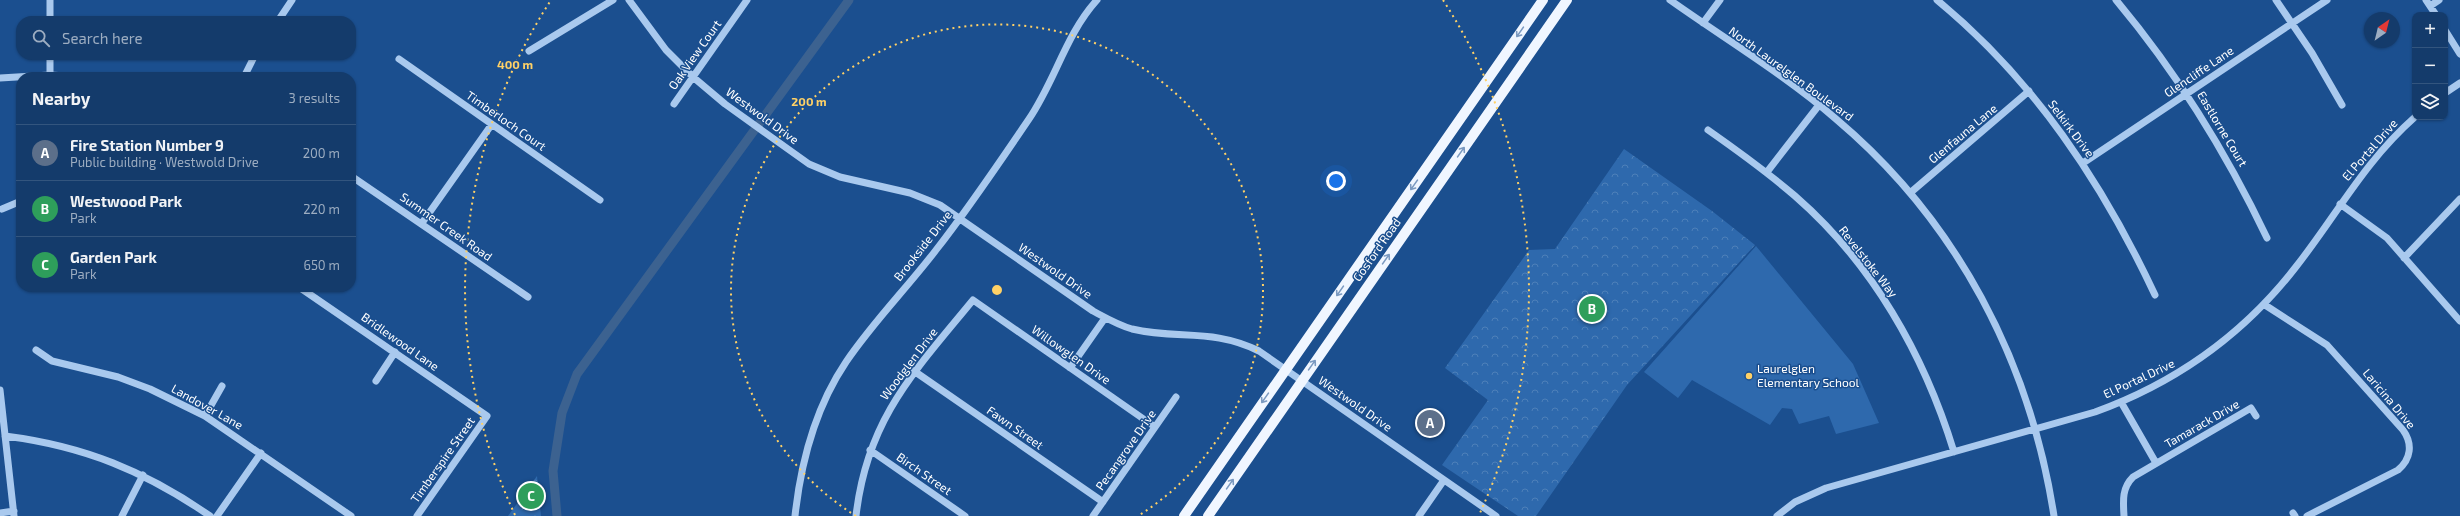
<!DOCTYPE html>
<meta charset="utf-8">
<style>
body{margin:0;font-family:"Exo 2",sans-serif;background:#214673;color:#f1f3f6}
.controls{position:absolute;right:12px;top:12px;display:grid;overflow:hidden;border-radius:8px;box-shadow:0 1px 3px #0004}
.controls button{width:36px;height:36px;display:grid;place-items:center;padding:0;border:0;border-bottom:1px solid #33557e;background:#143b6b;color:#f1f3f6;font:20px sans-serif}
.compass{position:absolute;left:2364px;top:12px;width:36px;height:36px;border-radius:50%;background:#143b6b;box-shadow:0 1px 3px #0004;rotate:35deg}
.you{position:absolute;left:1336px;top:181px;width:14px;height:14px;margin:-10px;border:3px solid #fff;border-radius:50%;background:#1a73e8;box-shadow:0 0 0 6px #1a73e833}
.badge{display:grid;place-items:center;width:26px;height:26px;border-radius:50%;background:#90b9f0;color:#fff;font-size:13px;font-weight:700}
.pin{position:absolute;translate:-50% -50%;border:2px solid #fff;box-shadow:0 1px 4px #0006}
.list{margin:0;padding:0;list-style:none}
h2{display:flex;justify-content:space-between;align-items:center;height:52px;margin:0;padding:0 16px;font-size:17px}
h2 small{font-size:13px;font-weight:400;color:#9dadc1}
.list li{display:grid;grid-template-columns:26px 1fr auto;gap:12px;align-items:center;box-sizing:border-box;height:56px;padding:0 16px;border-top:1px solid #33557e}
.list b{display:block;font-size:15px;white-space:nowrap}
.list p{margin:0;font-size:13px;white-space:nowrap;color:#9dadc1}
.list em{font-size:13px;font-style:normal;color:#9dadc1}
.icon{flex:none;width:22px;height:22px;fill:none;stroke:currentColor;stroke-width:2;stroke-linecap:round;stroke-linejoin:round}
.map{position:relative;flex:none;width:2460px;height:516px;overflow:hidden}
.search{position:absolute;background:#143b6b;box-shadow:0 1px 3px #0004;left:16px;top:16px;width:340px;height:44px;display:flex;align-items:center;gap:10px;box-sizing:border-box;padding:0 14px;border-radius:16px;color:#9dadc1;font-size:15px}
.panel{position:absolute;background:#143b6b;box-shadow:0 1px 3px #0004;left:16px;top:72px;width:340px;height:220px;border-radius:16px}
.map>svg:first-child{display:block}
.park{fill:url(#park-crowns)}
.pitch{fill:#2e69ad}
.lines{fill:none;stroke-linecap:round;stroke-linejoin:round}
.canal{stroke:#3c6290;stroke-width:9}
.minor{stroke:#a9c9ee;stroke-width:7}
.major{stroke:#f0f6ff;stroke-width:10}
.oneway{stroke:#7b9ac1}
.ring{fill:none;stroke:#ffd166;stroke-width:2;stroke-dasharray:2 4}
.poi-dot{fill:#ffd166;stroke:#1b4f8f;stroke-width:1.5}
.labels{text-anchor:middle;stroke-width:3;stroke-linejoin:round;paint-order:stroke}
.street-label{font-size:12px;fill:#fff;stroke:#1b4f8f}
.poi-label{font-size:12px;fill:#fff;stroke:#1b4f8f;text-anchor:start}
.centre{fill:#ffd166;stroke:#1b4f8f;stroke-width:2}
.ring-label{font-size:12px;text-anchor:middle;font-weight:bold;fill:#ffd166;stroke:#1b4f8f;stroke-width:3;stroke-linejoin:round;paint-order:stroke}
</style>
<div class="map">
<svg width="2460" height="516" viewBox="0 0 2460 516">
<defs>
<pattern id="park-crowns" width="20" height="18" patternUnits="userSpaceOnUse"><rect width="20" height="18" fill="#2e69ad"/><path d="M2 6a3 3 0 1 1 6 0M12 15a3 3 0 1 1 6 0" fill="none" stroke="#4d80b9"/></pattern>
</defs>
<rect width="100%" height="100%" fill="#1b4f8f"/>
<path class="park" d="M1624,149L1712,211L1755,245L1627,385L1536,516H1518L1442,465L1488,400L1445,368L1529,250L1555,249Z
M537,476L541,516H508Z"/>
<path class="pitch" d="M1756,246L1853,364L1879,423L1836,434L1829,416L1799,424L1792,409L1782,408L1770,425L1692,380L1678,398L1644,372Z"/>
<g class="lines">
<path class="canal" d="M557,516L553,471L562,413L577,374L849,0"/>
<path class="minor" d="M629,0L666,50L693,77L725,104L809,164L840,177L910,193L940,205L1093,311C1106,318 1118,325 1132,329C1179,340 1212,328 1259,351L1496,516
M1670,0C1725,39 1785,75 1836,119C1957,221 2030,361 2054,516
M1937,0C2034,80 2102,182 2155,295
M2116,0C2178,74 2226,152 2267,238
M2276,0L2312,53L2342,105
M2426,0L2436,15
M2430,6L2439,0
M50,21V0
M278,21L292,0
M1703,23L1720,0
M2445,30L2460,54
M529,51L613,0
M399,59L600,200
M50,75V55
M244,77L255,55
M0,78L50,75L83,77
M2445,93L2460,83
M674,104L747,0
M1708,130C1738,151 1767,172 1795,196C1872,263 1924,354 1954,452
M2083,163L2327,0
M1767,172L1819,105
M351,176L528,297
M1910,193L2029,91
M2340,204L2387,238L2460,321
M2,209L21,201
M422,223L492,124
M2404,258L2460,199
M299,287L487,416L417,516
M2265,305L2327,345L2403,430C2413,444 2411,459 2398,470L2307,516
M36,350L52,361L118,377L150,389L205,416L351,516
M1070,368L1105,318
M914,371L1103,502
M376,381L395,352
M0,390L14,516
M2121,402L2156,463
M205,416L222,386
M5,436C84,446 145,471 210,516
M870,450L965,516
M0,513L14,511
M2293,513L2295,516
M122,516L143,475
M217,516L261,453
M795,516C801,461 815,408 846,362C873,322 907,288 936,250C969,208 999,163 1029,119C1055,81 1066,34 1097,0
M856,516C867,419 914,372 973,300L1155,427
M1093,516L1176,397
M1419,516L1444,480
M1777,516L1795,502L1826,488L2095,412C2175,383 2242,336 2295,268C2337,215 2363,163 2415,117
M2124,516C2123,500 2122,488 2133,477L2251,408L2256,416"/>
<path class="major" d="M1184,516L1543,0
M1208,516L1567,0"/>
</g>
<defs><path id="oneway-shaft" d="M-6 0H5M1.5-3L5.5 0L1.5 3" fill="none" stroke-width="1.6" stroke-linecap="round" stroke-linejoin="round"/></defs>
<g class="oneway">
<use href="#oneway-shaft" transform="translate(1520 32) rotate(125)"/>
<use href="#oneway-shaft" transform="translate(1461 152) rotate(-55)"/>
<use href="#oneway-shaft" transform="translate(1414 185) rotate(125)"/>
<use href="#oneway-shaft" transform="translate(1386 259) rotate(-55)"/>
<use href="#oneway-shaft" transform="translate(1340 291) rotate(125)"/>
<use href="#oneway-shaft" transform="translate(1312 365) rotate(-55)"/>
<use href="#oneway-shaft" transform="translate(1265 398) rotate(125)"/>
<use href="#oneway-shaft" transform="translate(1230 484) rotate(-55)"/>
</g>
<g class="ring">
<path d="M856 516A266 266 0 1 1 1138 516"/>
<path d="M515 515A532 532 0 0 1 551 0M1443 0A532 532 0 0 1 1479 515"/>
</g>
<circle class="poi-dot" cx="1749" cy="376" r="4"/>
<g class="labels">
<g class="street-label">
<text transform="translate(695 55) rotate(-55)" y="4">Oak View Court</text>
<text transform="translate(2199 72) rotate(-34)" y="4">Glencliffe Lane</text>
<text transform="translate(1791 74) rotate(36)" y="4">North Laurelglen Boulevard</text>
<text transform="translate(762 116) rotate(36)" y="4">Westwold Drive</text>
<text transform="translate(506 121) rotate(35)" y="4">Timberloch Court</text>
<text transform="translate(2071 129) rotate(53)" y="4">Selkirk Drive</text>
<text transform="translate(2222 129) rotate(59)" y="4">Eastlorne Court</text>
<text transform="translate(1963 134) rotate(-40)" y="4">Glenfauna Lane</text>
<text transform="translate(2370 150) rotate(-49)" y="4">El Portal Drive</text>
<text transform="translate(446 227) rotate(35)" y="4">Summer Creek Road</text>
<text transform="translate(923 246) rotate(-52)" y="4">Brookside Drive</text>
<text transform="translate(1377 250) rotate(-55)" y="4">Gosford Road</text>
<text transform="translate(1868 262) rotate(52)" y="4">Revelstoke Way</text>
<text transform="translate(1055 271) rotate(35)" y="4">Westwold Drive</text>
<text transform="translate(400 342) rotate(35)" y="4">Bridlewood Lane</text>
<text transform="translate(1071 355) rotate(35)" y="4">Willowglen Drive</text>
<text transform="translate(909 364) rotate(-53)" y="4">Woodglen Drive</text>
<text transform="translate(2139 379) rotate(-25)" y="4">El Portal Drive</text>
<text transform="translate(2389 399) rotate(50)" y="4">Laricina Drive</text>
<text transform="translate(1355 404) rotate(35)" y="4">Westwold Drive</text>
<text transform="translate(207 407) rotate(29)" y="4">Landover Lane</text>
<text transform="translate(2202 424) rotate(-30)" y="4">Tamarack Drive</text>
<text transform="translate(1015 428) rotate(35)" y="4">Fawn Street</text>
<text transform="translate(1126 450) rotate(-55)" y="4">Pecangrove Drive</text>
<text transform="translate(443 460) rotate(-55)" y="4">Timberspire Street</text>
<text transform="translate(924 474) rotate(35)" y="4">Birch Street</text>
</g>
<g class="poi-label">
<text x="1757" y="373">Laurelglen<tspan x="1757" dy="14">Elementary School</tspan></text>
</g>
</g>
<circle cx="997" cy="290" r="6" class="centre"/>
<g class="ring-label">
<text x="515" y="69">400 m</text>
<text x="809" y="106">200 m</text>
</g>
</svg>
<div class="controls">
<button>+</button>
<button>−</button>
<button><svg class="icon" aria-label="layers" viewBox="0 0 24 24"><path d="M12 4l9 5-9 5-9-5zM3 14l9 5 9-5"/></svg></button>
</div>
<svg class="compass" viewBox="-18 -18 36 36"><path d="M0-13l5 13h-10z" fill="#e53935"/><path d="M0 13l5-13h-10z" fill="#9dadc1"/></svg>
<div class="you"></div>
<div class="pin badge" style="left:1430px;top:423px;background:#5c6f8a">A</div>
<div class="pin badge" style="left:1592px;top:309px;background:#2e9e5b">B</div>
<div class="pin badge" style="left:531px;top:496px;background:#2e9e5b">C</div>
<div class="search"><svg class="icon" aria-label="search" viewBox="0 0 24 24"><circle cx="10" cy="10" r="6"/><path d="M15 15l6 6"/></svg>Search here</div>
<section class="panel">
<h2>Nearby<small>3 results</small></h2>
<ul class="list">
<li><span class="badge" style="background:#5c6f8a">A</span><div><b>Fire Station Number 9</b><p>Public building · Westwold Drive</p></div><em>200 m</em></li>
<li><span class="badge" style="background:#2e9e5b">B</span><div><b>Westwood Park</b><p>Park</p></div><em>220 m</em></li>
<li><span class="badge" style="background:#2e9e5b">C</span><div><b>Garden Park</b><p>Park</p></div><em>650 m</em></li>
</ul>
</section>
</div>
